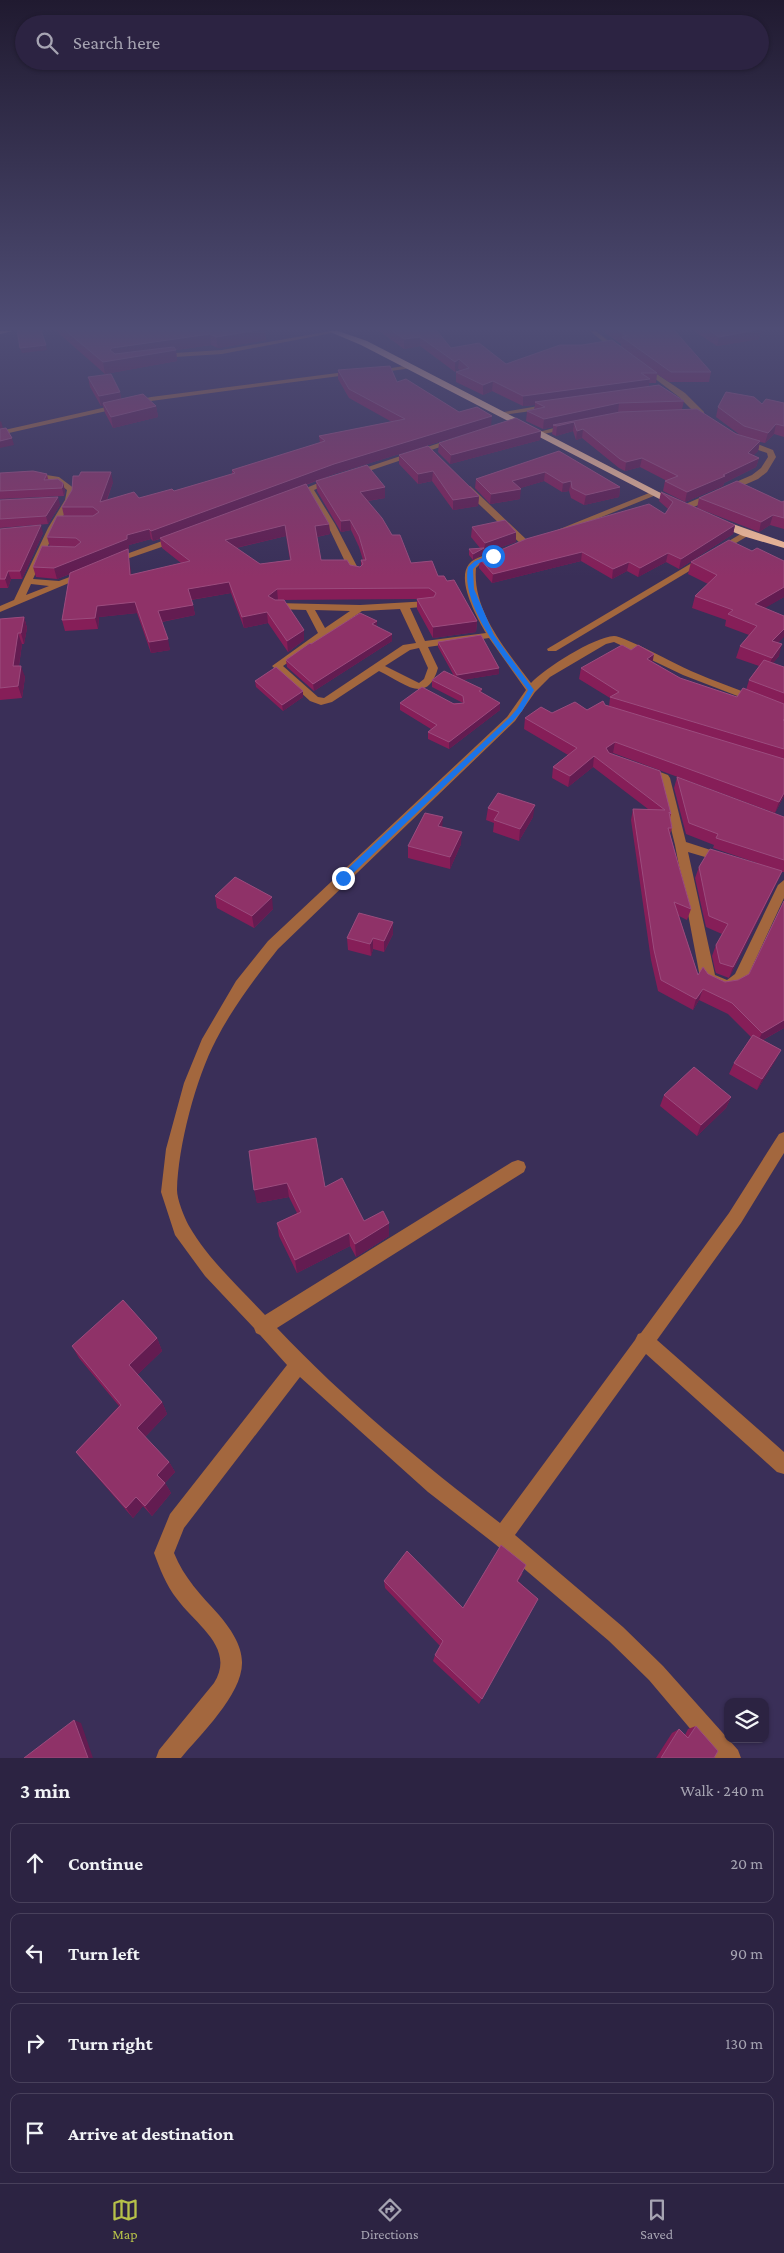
<!DOCTYPE html>
<meta charset="utf-8">
<style>
body{margin:0;font-family:"Crimson Pro",serif;background:#382f4d;color:#f1f3f6}
.controls{position:absolute;right:15px;bottom:15px;display:grid;overflow:hidden;border-radius:10px;box-shadow:0 1px 4px #0004}
.controls button{width:45px;height:45px;display:grid;place-items:center;padding:0;border:0;border-bottom:1px solid #48405b;background:#2c2342;color:#f1f3f6;font:25px sans-serif}
.stop{position:absolute;width:15px;height:15px;margin:-11px;border:4px solid #1a73e8;border-radius:50%;background:#fff}
.stop.end{background:#1a73e8;border-color:#fff;box-shadow:0 1px 5px #0008}
.list{margin:0;padding:0;list-style:none}
h2{display:flex;justify-content:space-between;align-items:center;height:65px;margin:0;padding:0 20px;font-size:21px}
h2 small{font-size:16px;font-weight:400;color:#a6a4b2}
.list li{display:grid;grid-template-columns:32px 1fr auto;gap:15px;align-items:center;box-sizing:border-box;height:80px;margin:0 10px 10px;padding:0 10px;border:1px solid #48405b;border-radius:10px}
.list b{display:block;font-size:19px;white-space:nowrap}
.list em{font-size:16px;font-style:normal;color:#a6a4b2}
.icon{flex:none;width:28px;height:28px;fill:none;stroke:currentColor;stroke-width:2;stroke-linecap:round;stroke-linejoin:round}
.map{position:relative;flex:none;width:784px;height:1758px;overflow:hidden}
.search{position:absolute;background:#2c2342;box-shadow:0 1px 4px #0004;left:15px;right:15px;top:15px;height:55px;display:flex;align-items:center;gap:12px;box-sizing:border-box;padding:0 18px;border-radius:28px;color:#a6a4b2;font-size:19px}
.sheet{height:425px;background:#2c2342}
nav{display:flex;justify-content:space-around;align-items:center;box-sizing:border-box;height:70px;border-top:1px solid #48405b;background:#2c2342;font-size:14px;color:#a6a4b2}
nav a{display:grid;justify-items:center;gap:2px}
nav .on{color:#b6c149}
.map>svg:first-child{display:block}
.lines{fill:none;stroke-linecap:round;stroke-linejoin:round}
.minor{fill:#a3673e;fill-rule:evenodd}
.highway{fill:#fcc19b;fill-rule:evenodd}
.wall{fill:#861e58;fill-rule:evenodd}
.shaded-wall{fill:#631c51}
.building{fill:#8f3268;stroke:#9b4c7e;fill-rule:evenodd}
.route{fill:#1a73e8}
</style>
<div class="map">
<svg width="784" height="1758" viewBox="0 0 784 1758">
<rect width="100%" height="100%" fill="#3a2f58"/>
<g class="lines">
<path class="minor" d="M331,331L337,332L222,354L159,358L156,356L159,354L222,350Z
M590,331H596L621,351L616,352Z
M410,365L412,366V368L376,373L373,371Z
M641,366H645L685,393L704,412V416H698L679,397L641,368Z
M353,371L355,372V374L151,401L0,435V431L151,397Z
M550,404H553V408L502,415L498,413Z
M569,424L573,426L572,428L539,435L535,433Z
M451,439L458,441L357,475L350,473Z
M741,440H747L773,450L776,457L767,472L758,479L687,510H681V506L752,475L761,468L768,457L767,453L741,444Z
M28,472L59,477L75,489L73,500L56,528L33,579L59,581L83,572L88,575L0,612V606L14,600L48,528L65,500L67,490C48,473 24,477 0,479V475ZM31,584L49,586L26,595Z
M328,479L335,481L314,490L335,524L361,574L359,576L351,574L327,524L307,493L293,497L289,495Z
M464,486H470L528,541V545H522L464,490Z
M654,491L661,493L562,533L555,531Z
M744,532L751,534L556,651H548L547,649Z
M176,536L180,539L179,541L115,563L107,561Z
M494,553L497,554V558L480,564L476,568C472,611 507,651 531,683C545,668 594,637 614,636C624,636 677,665 691,671C721,684 753,695 784,707V714L683,675L614,642L606,644L550,677L535,692L515,721L278,949C255,978 233,1007 216,1040C196,1078 178,1146 177,1190C177,1199 184,1217 189,1226C208,1259 239,1287 265,1315L512,1162L518,1160L524,1162L526,1167L524,1172L277,1328C344,1399 423,1464 500,1523L635,1340L638,1334L641,1333L729,1213L779,1134L784,1132V1153L741,1223L657,1340L784,1452V1474L777,1472L646,1354L515,1535L623,1627L663,1666L738,1750L741,1758H715L649,1680L609,1641L495,1544L428,1492L300,1377L184,1528L174,1553C184,1578 201,1595 219,1615C230,1628 242,1645 242,1662C243,1694 200,1735 181,1758H156L159,1750L214,1683C236,1648 196,1625 177,1599C166,1585 160,1569 154,1553L170,1514L287,1365L260,1335L256,1333L254,1328L205,1276L175,1235L161,1192L166,1149L184,1083L202,1039L236,981L268,941L507,717L526,690L489,638L428,647L438,668C427,706 404,683 379,671L332,702L321,705L310,701L272,666L318,633L306,610L276,609L271,606L276,603L360,605L429,601L434,604L432,606L410,608L425,641L486,633C477,618 456,580 469,564C475,557 486,555 494,553ZM400,609L416,643L403,645L324,698L318,697L283,666L362,611ZM315,610L350,611L325,628ZM419,648L428,668L424,679L419,683L385,666L410,650Z
M647,767L668,775L670,778L686,842L726,855L728,858L722,862L688,852L715,975L727,980L735,974L778,885L784,880V898L747,978C739,993 718,994 705,983C703,980 701,975 699,972L675,845L659,780L643,774L641,771L643,768Z"/>
<path class="highway" d="M0,331H13L0,334Z
M328,331H338L367,341L682,504L673,506L361,345Z
M716,518L784,542V548L743,536L712,523L711,521Z"/>
</g>
<path class="wall" d="M55,330H265L266,340L218,348L211,345L176,350L177,361L105,374Z
M378,330H436L451,348L506,364L621,346V344L605,333V330H674L711,372L709,382H669L657,374L656,383H649V386L684,401L682,409L740,435L716,417L718,407L784,403V437L774,434L765,443L760,442L758,451L753,455L759,458L756,467L724,483L723,486L685,502L663,491L665,481H667L640,467L625,471L619,468L582,438L576,440L573,431L556,436L552,434L553,427L543,429L526,421L527,411L534,409L535,405L523,406L492,391L483,395L456,382V372L460,370L458,369L455,372L420,346L404,349Z
M693,330H761L759,339L717,346Z
M338,370L397,382L459,412L491,426L334,474L306,485L329,524L330,534L317,537L321,560L360,567L361,566V560H363L359,547L351,530L341,532L317,491L316,481L385,487V498L368,501L411,563L447,581L477,621L476,632L433,638L417,609V599L278,600L304,630V640L288,652L268,623L244,628L231,593L191,600L193,605L195,615L162,622L170,650L151,653L137,613L99,617L98,629L65,631L62,620L70,574L57,579L36,577L33,567L50,547L47,537L64,516L62,507L113,482L107,500L139,498L174,491L232,474V470L320,443L319,436L392,422L349,398L338,379ZM286,536L290,560L260,564L236,548ZM151,539L153,541L160,539L162,548L181,563L131,575L128,551L129,550V545Z
M88,377L120,392L121,399L156,406L158,417L113,428L105,413L103,406H101L90,387Z
M541,431L540,440L450,464L438,452L439,443Z
M428,446L479,496L478,506L453,510L432,481L418,484L399,464V455Z
M559,451L620,487L619,497L584,505L571,498L569,491L562,492L544,481L520,488V499L490,504L475,488L476,479Z
M0,473L47,474L48,479L63,483L65,491L64,496L0,499Z
M661,492L735,525L733,534L679,569L666,562L638,577L627,571L612,579L581,561L492,583L479,568L480,559L665,514L668,509L659,501Z
M699,498L782,502L784,501V529L770,525L759,532L697,508Z
M0,500L60,505L48,524L0,528Z
M472,527L516,542L484,553L483,552V554L473,560L469,555V549L480,548L471,537Z
M0,529L43,533L22,579H11L8,588H0Z
M752,551L784,561V597L764,608L778,643L779,656L773,663L784,667V796L775,813L613,753L612,754L671,814L670,818L672,828L670,834L691,909L687,920L679,916L698,975L708,974L725,982L738,980L749,974L784,901V1028L763,1040L781,1050L775,1061L757,1090L729,1074L734,1063L751,1037L728,1014L699,1000L693,1010L658,991L651,960L631,820L633,809H648L593,767L568,787L552,778L553,767L568,755L524,729L525,718L552,713L587,710L605,705L609,706L610,698L579,679L581,668L652,662L680,678L737,697L746,690L749,680L759,666L736,658L740,646L749,635L725,626L726,620L692,608L695,596L708,584L688,574L691,562Z
M24,617L27,628L24,644H22L19,666L25,677L22,698L0,700V619Z
M377,626L392,641L314,691L287,667L286,660L311,644Z
M438,642L499,674L462,680L482,689L481,693L500,710L449,749L428,739V732L431,729L400,710V703H463L432,687V680L454,676L438,647Z
M255,681L303,691V697L283,711L256,687Z
M677,777L784,817V872H782L729,978L716,973L715,970L712,956L716,945L722,934L706,927L695,878L699,867L757,863L713,848L714,845L686,834L674,788Z
M488,808L533,817L519,841L493,832L494,823L486,820Z
M442,827L461,844L450,869L408,858V846Z
M215,896L273,909L254,928L217,908Z
M393,922V934L384,952L373,949L371,956L348,950L347,938Z
M664,1095L731,1097L726,1108L697,1136L660,1106Z
M249,1151L325,1187L364,1221L389,1236L356,1257L350,1246L297,1273L279,1236L277,1223L297,1213L289,1197L257,1203Z
M157,1338L162,1351L137,1375L162,1402L167,1414L145,1437L169,1462L175,1472L165,1483L171,1493L152,1516L143,1506L133,1518L84,1462L76,1452L119,1406L79,1358L72,1346Z
M523,1573L518,1581L538,1599L479,1704L433,1661L435,1655L440,1646L385,1588L384,1581L463,1608Z
M696,1726L714,1758H656L672,1733L679,1729L685,1735L688,1729Z"/>
<path class="shaded-wall" d="M258,330H265L266,340L218,348L216,337Z
M756,330H761L759,339L717,346L719,337Z
M210,334L211,345L176,350L177,361L105,374L103,362L112,348Z
M420,337V346L404,349V339Z
M46,345L47,350L22,353L20,348Z
M459,359L458,369L455,372V362Z
M650,379L648,389L535,402V405L523,406V396Z
M493,381L492,391L483,395V385Z
M120,392L121,402L103,403V406H101L99,396Z
M619,403L618,413L574,423L573,431L556,436L557,426L553,425V427L543,429L544,419Z
M156,406L158,417L113,428L111,417Z
M492,416L491,426L334,474L153,541L151,531L334,464Z
M1,421L3,428L0,429V422Z
M776,424L774,434L765,443L768,433Z
M583,429L582,438L576,440L577,431Z
M541,431L540,440L450,464L451,455Z
M12,438L14,445L0,448V441Z
M760,441L758,451L746,463L748,453Z
M642,458L640,467L625,471L626,462Z
M759,458L756,467L724,483L723,486L685,502L687,492Z
M433,471L432,481L418,484V474Z
M111,472L113,482L102,512L100,502Z
M545,472L544,481L511,491L512,481Z
M571,481L569,491L562,492L563,483Z
M63,483L65,491L64,496L62,488Z
M385,487V498L360,502V492Z
M620,487L619,497L584,505L586,495Z
M521,489L520,499L490,504L491,494Z
M479,496L478,506L453,510V500Z
M58,497L60,505L48,524L46,516Z
M773,515L770,525L759,532L761,522Z
M350,520L351,530L341,532V521Z
M329,524L330,534L316,537L315,526Z
M41,525L43,533L22,579L20,571Z
M285,525L286,536L226,550L225,540Z
M735,525L733,534L679,569L681,559Z
M149,529L151,539L129,545V550L128,551L133,586L130,575L128,551L57,579L54,568L127,535Z
M516,532V542L484,553L485,543Z
M484,548L483,554L473,560V554Z
M582,552L581,561L492,583L493,574Z
M668,553L666,562L638,577L640,568Z
M629,562L627,571L612,579L613,569Z
M8,571L11,579L8,588L5,579Z
M229,582L231,593L189,600L188,589Z
M784,587V597L751,616L755,604Z
M277,589L278,600L269,607L268,596Z
M135,602L137,613L99,617L98,629L95,618L97,606Z
M193,605L195,615L160,622L158,611Z
M267,612L268,623L244,628L242,617Z
M24,617L27,628L24,644L21,633Z
M377,621V627L372,624Z
M477,621L476,632L433,638V627Z
M784,629V637L769,652L772,641Z
M304,630V640L288,652L287,641Z
M18,633L22,644L17,678L13,666Z
M392,634V641L314,691L313,684Z
M168,639L170,650L151,653L149,642Z
M782,644L779,656L768,669L772,658Z
M654,654L652,665L647,659Z
M21,666L25,677L22,698L18,686Z
M499,668V674L456,681L457,675Z
M303,691V697L283,711L282,705Z
M500,703V710L449,749V742Z
M615,742L613,753L604,759L606,748Z
M594,756L593,767L568,787L570,776Z
M784,793V796L775,813L779,802Z
M535,805L533,817L519,841L520,829Z
M443,817L442,829L438,826Z
M462,832L461,844L450,869V857Z
M782,871L777,882L729,978L733,967Z
M272,897L273,909L254,928L252,916Z
M393,922V934L384,952V941Z
M373,938V949L371,956L370,944Z
M703,989L699,1000L693,1010L696,999Z
M784,1020V1028L757,1043L762,1033Z
M781,1050L775,1061L757,1090L762,1079Z
M731,1097L726,1108L697,1136L701,1125Z
M287,1183L289,1197L257,1203L254,1190Z
M389,1223V1236L356,1257L355,1244Z
M349,1233L350,1246L297,1273L295,1260Z
M157,1338L162,1351L135,1377L129,1365Z
M162,1402L167,1414L143,1439L137,1428Z
M169,1462L175,1472L163,1485L157,1475Z
M165,1483L171,1493L152,1516L145,1506Z
M136,1497L143,1506L133,1518L126,1508Z
M74,1720L81,1723L93,1758H88Z"/>
<path class="building" d="M17,330H41L46,345L20,348Z
M65,330H258L216,337L210,334L112,348L110,350L115,354L164,348L174,347L176,350L103,362Z
M391,330H436L451,348L479,343L506,364L560,345H582L612,340L657,373H641L650,379L523,396L493,381L483,385L456,372L469,368L459,359L455,362L420,337L404,339Z
M618,330H674L711,372H671L622,337L626,336Z
M709,330H756L719,337Z
M390,366L397,382L406,379L459,412L477,407L492,416L334,464L151,531L149,529L127,535V539L54,568L33,567L42,546L75,547L81,542L76,538L47,537L57,516H93L99,512L93,507H62L72,490L73,476H79L81,472H111L100,502L134,492L139,498L172,489L174,491L235,473L232,470L325,441L319,436L405,419L349,389L338,370Z
M111,374L120,392L99,396L88,377Z
M659,385L684,401L619,403L544,419L527,411L545,407L535,402Z
M726,392L754,397L762,404L766,399L784,403V426L776,424L768,433L744,426L718,407Z
M143,394L156,406L111,417L103,403Z
M697,409L736,434L760,441L748,453L759,458L723,475L725,476L687,492L665,481L678,476L642,458L626,462L620,459L583,429L577,431L574,422L557,426L553,425L620,412Z
M516,418L541,431L451,455L439,443Z
M6,428L12,438L0,441V429Z
M428,446L479,496L453,500L433,471L418,474L399,455Z
M559,451L620,487L586,495L572,488L571,481L563,483L545,472L512,481L521,489L491,494L476,479Z
M367,465L385,487L360,492L382,518L392,535H400L411,563L432,561L438,576H444L447,581L454,580L477,621L433,627L417,599L434,597L436,593L429,588L277,589L268,596L275,600H284L304,630L287,641L267,612L242,617L229,582L188,589L193,605L158,611L168,639L149,642L135,602L97,606L95,618L62,620L70,573L128,549L130,575L190,561L160,538L306,484L329,524L315,526L321,560H347L350,565L360,567L363,564L361,560H366L359,536L350,520L341,521L316,481ZM285,525L291,560L260,564L225,540Z
M33,471L47,474L44,480L58,479L63,483L62,488L0,491V473Z
M737,481L782,502L784,501V518L773,515L761,522L699,498Z
M661,492L735,525L681,559L668,553L640,568L629,562L613,569L582,552L493,574L480,559L526,539L649,504L665,514L673,502Z
M58,497L46,516L0,519V500Z
M505,520L516,532L485,543L472,527Z
M41,525L20,571H8L5,579H0V529Z
M729,540L752,551L757,548L784,561V587L755,604L784,616V629L772,641L782,644L772,658L740,646L757,626L728,614L733,610L695,596L717,575L691,562Z
M484,548L473,554L469,549Z
M360,613L377,621L372,624L392,634L313,684L286,660L310,643L311,644Z
M24,617L21,633H18L13,666H21L18,686L0,688V619Z
M481,635L499,668L457,675L438,642Z
M622,645L631,650L638,645L654,654L647,659L680,678L737,697L743,688L784,704V719L783,720L784,721V749L610,697L619,692L581,668Z
M764,660L784,667V693L749,680Z
M276,667L303,691L282,705L255,681Z
M444,671L482,689L479,691L500,703L449,742L428,732L437,725L400,703L422,687L454,704L464,703L463,696L432,680Z
M603,701L605,705L784,759V793L779,802L615,742L606,748L609,753L660,771L671,814L669,812L672,828H668L691,909L674,902L698,975L703,967L708,974L725,982L738,980L749,974L784,901V1020L762,1033L732,1003L703,989L696,999L661,980L654,950L633,809L665,810L594,756L570,776L553,767L577,748L525,718L541,707L552,713L575,702L587,710Z
M677,777L784,817V860L716,838L718,834L689,823Z
M498,793L535,805L520,829L494,820L499,812L488,808Z
M425,813L443,817L438,826L462,832L450,857L408,846Z
M710,849L782,871L733,967L720,963L719,959L716,945L728,924L709,916L699,867Z
M235,877L272,897L252,916L215,896Z
M359,913L393,922L384,941L373,938L370,944L347,938Z
M753,1035L781,1050L762,1079L734,1063Z
M694,1067L731,1097L701,1125L664,1095Z
M316,1138L325,1187L342,1178L364,1221L383,1211L389,1223L355,1244L349,1233L295,1260L277,1223L301,1212L287,1183L254,1190L249,1151Z
M123,1300L157,1338L129,1365L162,1402L137,1428L169,1462L157,1475L165,1483L145,1506L136,1497L126,1508L76,1452L121,1405L72,1346Z
M501,1545L526,1565L517,1581L538,1599L482,1699L435,1655L443,1641L384,1581L407,1551L463,1608Z
M74,1720L88,1758H24Z
M696,1726L718,1751L714,1758H661L679,1729L688,1738Z"/>
<linearGradient id="sky" x2="0" y2="1"><stop stop-color="#201a30"/><stop offset="0.57" stop-color="#4f4d75"/><stop offset="1" stop-color="#4f4d75" stop-opacity="0"/></linearGradient>
<rect width="784" height="577" fill="url(#sky)"/>
<path class="route" d="M493,554L495,557L479,563L473,569L474,589L494,635L534,690L522,711L513,721L346,880H340V876L509,718L517,709L528,690C506,661 460,605 468,567L475,561Z"/>
</svg>
<div class="controls">
<button><svg class="icon" aria-label="layers" viewBox="0 0 24 24"><path d="M12 4l9 5-9 5-9-5zM3 14l9 5 9-5"/></svg></button>
</div>
<div class="stop" style="left:493px;top:556px"></div>
<div class="stop end" style="left:343px;top:878px"></div>
<div class="search"><svg class="icon" aria-label="search" viewBox="0 0 24 24"><circle cx="10" cy="10" r="6"/><path d="M15 15l6 6"/></svg>Search here</div>
</div>
<section class="sheet">
<h2>3 min<small>Walk · 240 m</small></h2>
<ul class="list">
<li><svg class="icon" aria-label="ahead" viewBox="0 0 24 24"><path d="M12 20V5M6 11l6-6 6 6"/></svg><div><b>Continue</b></div><em>20 m</em></li>
<li><svg class="icon" aria-label="left" viewBox="0 0 24 24"><path d="M17 20v-9H6M10 6l-5 5 5 5"/></svg><div><b>Turn left</b></div><em>90 m</em></li>
<li><svg class="icon" aria-label="right" viewBox="0 0 24 24"><path d="M7 20v-9h11M14 6l5 5-5 5"/></svg><div><b>Turn right</b></div><em>130 m</em></li>
<li><svg class="icon" aria-label="arrive" viewBox="0 0 24 24"><path d="M6 21V4h12l-3 4 3 4H6"/></svg><div><b>Arrive at destination</b></div></li>
</ul>
</section>
<nav>
<a class="on"><svg class="icon" aria-label="map" viewBox="0 0 24 24"><path d="M3 6l6-2 6 2 6-2v14l-6 2-6-2-6 2zM9 4v14M15 6v14"/></svg>Map</a>
<a><svg class="icon" aria-label="directions" viewBox="0 0 24 24"><path d="M12 3l9 9-9 9-9-9zM9 14v-3h6M13 9l2 2-2 2"/></svg>Directions</a>
<a><svg class="icon" aria-label="saved" viewBox="0 0 24 24"><path d="M7 4h10v16l-5-4-5 4z"/></svg>Saved</a>
</nav>
